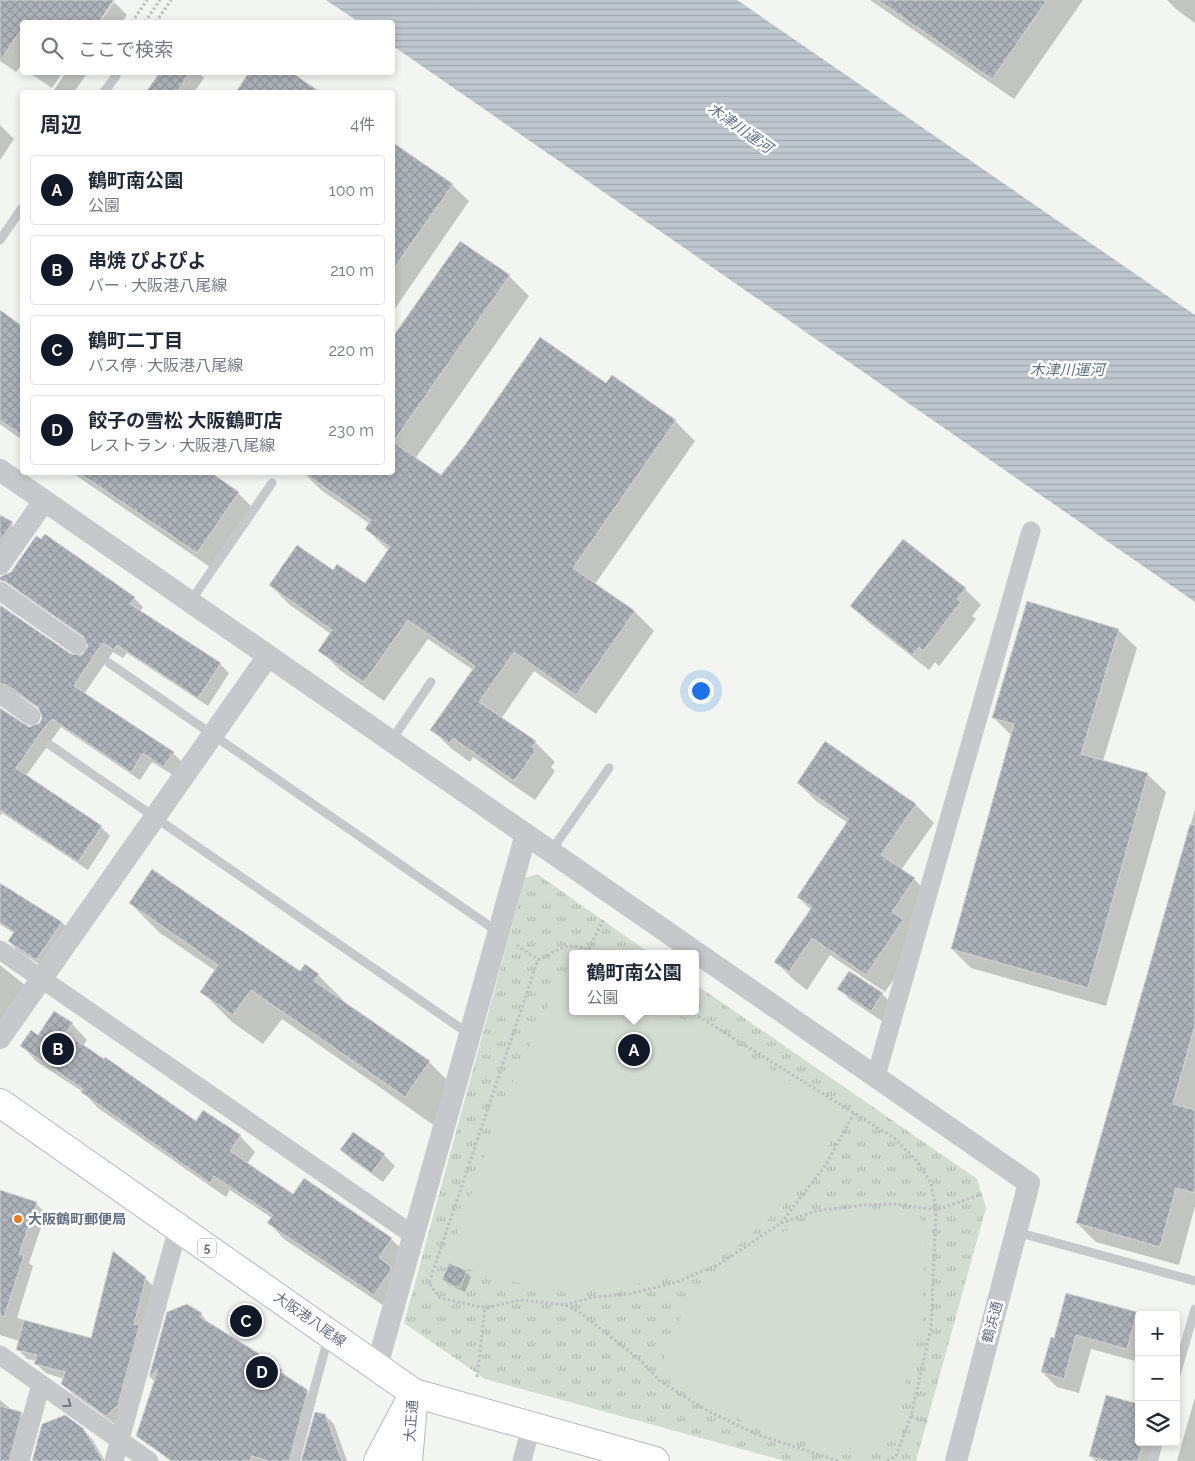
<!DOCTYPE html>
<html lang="ja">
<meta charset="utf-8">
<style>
body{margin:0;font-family:Raleway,"Noto Sans JP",sans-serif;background:#f6f6f7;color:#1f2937}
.controls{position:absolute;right:15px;bottom:15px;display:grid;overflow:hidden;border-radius:5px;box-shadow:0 2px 8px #0003}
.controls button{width:45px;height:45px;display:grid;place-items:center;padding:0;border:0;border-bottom:1px solid #e0e1e3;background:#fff;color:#1f2937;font:25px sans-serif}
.you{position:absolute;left:700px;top:690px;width:18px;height:18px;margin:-12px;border:4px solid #fff;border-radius:50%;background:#1a73e8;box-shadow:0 0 0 8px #1a73e833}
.badge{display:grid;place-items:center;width:32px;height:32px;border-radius:50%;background:#111827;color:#fff;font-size:16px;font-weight:700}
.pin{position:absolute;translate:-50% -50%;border:2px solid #fff;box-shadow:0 1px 5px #0006}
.popup{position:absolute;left:569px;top:950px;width:130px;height:65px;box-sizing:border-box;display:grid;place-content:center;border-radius:5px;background:#fff;filter:drop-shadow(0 1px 4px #0005);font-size:16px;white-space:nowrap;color:#747a83}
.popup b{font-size:19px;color:#1f2937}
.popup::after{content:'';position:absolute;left:50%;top:100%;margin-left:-10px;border:10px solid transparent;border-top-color:#fff}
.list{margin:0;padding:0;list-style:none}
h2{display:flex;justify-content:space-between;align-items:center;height:65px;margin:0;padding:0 20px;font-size:21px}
h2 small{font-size:16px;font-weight:400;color:#747a83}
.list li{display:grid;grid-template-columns:32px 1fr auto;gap:15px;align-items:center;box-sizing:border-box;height:70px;margin:0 10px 10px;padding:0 10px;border:1px solid #e0e1e3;border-radius:5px}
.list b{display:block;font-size:19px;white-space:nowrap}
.list p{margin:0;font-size:16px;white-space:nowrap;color:#747a83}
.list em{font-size:16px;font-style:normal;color:#747a83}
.icon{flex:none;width:28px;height:28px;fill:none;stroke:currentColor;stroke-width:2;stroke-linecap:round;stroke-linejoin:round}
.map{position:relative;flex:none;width:1195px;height:1461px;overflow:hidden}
.search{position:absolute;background:#fff;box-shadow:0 2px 8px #0003;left:20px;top:20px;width:375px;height:55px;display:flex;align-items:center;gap:12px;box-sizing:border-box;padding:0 18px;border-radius:5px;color:#747a83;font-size:19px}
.panel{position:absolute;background:#fff;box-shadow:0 2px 8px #0003;left:20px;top:90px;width:375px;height:385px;border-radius:5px}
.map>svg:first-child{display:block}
.grass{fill:url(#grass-tufts)}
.pitch{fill:#d3dcd1}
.water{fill:url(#water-rules)}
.shadow{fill:#0003}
.building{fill:url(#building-cross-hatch);stroke:#d5d6d3}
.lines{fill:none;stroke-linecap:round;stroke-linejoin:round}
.primary-casing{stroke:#b6b9be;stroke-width:30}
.path{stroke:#bdbec1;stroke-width:3;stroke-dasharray:2.5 2.5;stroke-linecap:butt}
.service{stroke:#c6c8cc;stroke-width:9}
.minor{stroke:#c6c8cc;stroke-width:19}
.tertiary{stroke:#c6c8cc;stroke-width:22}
.primary{stroke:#fff;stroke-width:28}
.oneway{stroke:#6c768a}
.poi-dot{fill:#ed7a18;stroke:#fff;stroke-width:2}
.labels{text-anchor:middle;stroke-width:5;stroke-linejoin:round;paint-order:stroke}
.shield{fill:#fff;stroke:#9199a8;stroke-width:1}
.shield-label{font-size:12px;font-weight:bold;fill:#626d83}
.poi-label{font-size:14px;font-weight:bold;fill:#626d83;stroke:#fff;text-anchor:start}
.street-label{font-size:14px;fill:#626d83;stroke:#fff}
.water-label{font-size:15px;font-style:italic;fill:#627487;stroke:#fff}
</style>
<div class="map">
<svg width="1195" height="1461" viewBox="0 0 1195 1461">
<defs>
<pattern id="grass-tufts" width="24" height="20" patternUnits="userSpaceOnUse" patternTransform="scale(1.25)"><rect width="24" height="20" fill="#d3dcd1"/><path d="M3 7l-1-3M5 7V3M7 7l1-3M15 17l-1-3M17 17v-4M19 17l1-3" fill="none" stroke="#afb7af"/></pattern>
<pattern id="water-rules" width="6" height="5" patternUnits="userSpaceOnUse" patternTransform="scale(1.25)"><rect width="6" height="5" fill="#bfc7ce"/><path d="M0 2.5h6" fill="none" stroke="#9fa6ad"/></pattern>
<pattern id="building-cross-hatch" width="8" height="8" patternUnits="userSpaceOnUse" patternTransform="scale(1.25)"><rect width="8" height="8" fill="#aeb3bb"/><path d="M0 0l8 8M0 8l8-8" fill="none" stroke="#91969d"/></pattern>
</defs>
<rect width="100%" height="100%" fill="#f3f5f0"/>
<path class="grass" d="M537,874L651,954H573V1011H695V984L977,1179L986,1208L916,1461H785L485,1379L404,1323L525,878Z"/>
<path class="pitch" d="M573,975V1011H666L709,1032L846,1115L813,1172L789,1201L740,1244L716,1259L682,1273L616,1288L585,1291L551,1290L488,1276L448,1262L500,1110L559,980Z
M845,1212L914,1213L926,1224L922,1318L890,1442L867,1457L748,1424L659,1373C666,1353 672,1332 683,1313C688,1305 697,1297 703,1290C746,1243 786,1227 845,1212Z"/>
<path class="water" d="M326,0H737L1195,315V602L393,46L392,22H359Z"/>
<path class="shadow" d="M0,0H111L114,2H111L97,22H22V69L20,67L16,72L0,61Z
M870,0H1083L1014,99Z
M1167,0H1195V23L1177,10Z
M114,2L127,15L122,22H100Z
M28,72H63L52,88Z
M66,72H88L74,92H58L54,90Z
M162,72H199L204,78L194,92H148Z
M251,72H289L318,92H237Z
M0,125L14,139L0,160Z
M392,144L452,185L469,201L392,313Z
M460,242L509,276L529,296L415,459L441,477L607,385L612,377L675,421L695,441L595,584L635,612L654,631L596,714L534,671L501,719L535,742L555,762L551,767L555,771L535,800L473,757L470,762L452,749L432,730L473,670L428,639L384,701L340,670L320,650L331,634L290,605L270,585L333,572L366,585L389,551L366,529L370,524L321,490L303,472H392V340Z
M5,315L22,327V440L0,424V322Z
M71,472H208L238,493L257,512L216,571Z
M0,515L21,532L0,555Z
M10,583L134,598L143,607L140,612L220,664L229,673L208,706L127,653L123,658L113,652L84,694L173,753L182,762L173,775L152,762L140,780L61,727L26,776L101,827L110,836L88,870L2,813L0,816V708L31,729L41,724L44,716L41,710L17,694L5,692L0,699V606L70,655L82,657L88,652L89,641L19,592Z
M965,589L981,605L972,616L976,619L939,666L935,662L929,670L868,622L852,606Z
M1118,630L1137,648L1103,761L1147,774L1166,792L1106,1006L971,968L952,949L1012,736L993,717Z
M826,743L916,805L934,823L901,870L914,879L932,897L921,939L885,992L830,955L807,990L794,980L776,962L811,910L798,897L848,823L816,801L798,783Z
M1195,809V1206L1179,1265L1096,1242L1077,1223Z
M0,884L62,922L71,932L46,968L18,951L9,942L15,934L0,924Z
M130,903L300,972L305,965L318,975L348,1005L429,1062L459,1092L435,1126L282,1019L263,1044L232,1022L202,992L216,971L160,933Z
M0,965L26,986L0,1025Z
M850,972L882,994L893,1005L882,1021L849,999L839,988Z
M72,1024L87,1040L83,1046L196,1122L240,1136L255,1152L247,1164L294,1196L391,1239L407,1254L390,1310L284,1239L269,1223L272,1218L230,1190L226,1197L98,1108L83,1092L37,1062L22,1046L38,1037Z
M354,1133L384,1155L395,1166L383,1182L352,1160L342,1150Z
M0,1190L36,1204L46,1213L29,1263L33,1266L17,1318L92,1339L145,1278L155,1288L116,1425L73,1394L63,1384L64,1379L46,1373L36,1364V1361L27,1359L18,1349L20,1341L0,1335Z
M466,1272L471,1277L465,1292L448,1284L443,1279Z
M168,1313L201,1314L209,1324L281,1371L316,1400L300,1461H170L138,1436L155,1382L150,1377Z
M1136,1313L1139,1316V1362L1091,1349L1079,1393L1057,1387L1042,1372L1051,1339Z
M1195,1397V1461H1177Z
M0,1400L11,1409L21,1413L30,1422L19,1461H0Z
M325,1415L334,1424L347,1461H303Z
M43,1425L83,1429L92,1439L105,1461H32Z
M1139,1442H1163L1158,1461H1096L1091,1456Z"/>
<path class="building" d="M0,0H114L99,22H22V28L0,61Z
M878,0H1047L992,79Z
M160,72H190L177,92H146Z
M249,72H291L320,92H236Z
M392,142L453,184L392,271Z
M460,241L510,275L393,442L441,475L465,445L540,337L606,383L612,375L676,420L573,568L635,611L576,695L514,652L479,702L536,741L532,747L536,750L514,781L453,738L449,743L430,730L475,666L408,620L364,682L318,651L332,630L269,585L297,545L333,570L337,564L365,583L390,547L365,529L371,520L303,472H392V338Z
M0,310L22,326V435L0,420Z
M78,472H210L239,492L197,553Z
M0,515L13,522L0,541Z
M45,534L135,597L130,604L221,663L198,698L117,645L114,650L103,643L94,655L74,686L174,752L163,767L143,753L131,772L52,719L46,725L16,768L102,826L78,862L0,810V708L29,727L40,723L42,717L38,707L7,685L0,683V605L71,654L82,655L88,646L83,636L6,582L0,580V577L11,572L36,536L41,539Z
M903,539L966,588L957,599L961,602L923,651L919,647L912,655L850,606Z
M1027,601L1119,629L1081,754L1148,773L1088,988L951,949L1014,724L992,718Z
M825,741L916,804L881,855L915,878L892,912L903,920L866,975L812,938L789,972L774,962L812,907L797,897L849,819L797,783Z
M1190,824L1195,825V1025L1173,1104L1195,1110V1193L1176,1188L1160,1247L1076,1223Z
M152,869L297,969L300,971L305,964L319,974L314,981L430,1061L405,1097L251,990L233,1015L200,992L218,965L129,903Z
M0,883L62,922L36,960L8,941L14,932L0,922Z
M849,971L883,993L871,1011L837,989Z
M54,1011L73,1023L66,1033L104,1059L105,1057L196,1121L203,1110L241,1135L230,1151L293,1194L304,1178L392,1238L379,1258L391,1266L390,1271L374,1295L267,1223L273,1215L214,1176L210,1183L81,1092L83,1089L20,1046L31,1030L38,1035Z
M353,1132L385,1154L372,1173L340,1150Z
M0,1190L37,1202L19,1254L24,1255L4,1317L0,1316Z
M113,1251L146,1277L134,1325L140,1323L118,1405L106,1416L61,1384L65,1372L34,1364L37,1355L16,1350L24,1320L91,1338Z
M449,1263L467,1271L460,1288L442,1280Z
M1066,1293L1137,1312L1127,1349L1076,1335L1064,1379L1041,1372L1051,1337L1054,1338Z
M187,1304L202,1313L200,1317L258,1353L282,1370L280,1372L308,1390L289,1461H268L252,1456L250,1461H172L136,1436L158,1369L149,1377L167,1312Z
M1106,1395L1139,1404V1442H1143L1138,1461H1107L1089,1456Z
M0,1406L22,1412L9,1461H0Z
M315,1412L325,1414L342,1461H301Z
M65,1415L83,1428L103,1461H32L42,1424Z"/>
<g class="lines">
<defs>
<path id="primary" d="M0,1103L414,1393L655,1461
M378,1461L414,1393
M408,1461L413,1405"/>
</defs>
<use href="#primary" class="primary-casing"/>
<path class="path" d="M132,22L147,0
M145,22L160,0
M156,22L171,0
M517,945L538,960
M589,949L603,920
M596,954C571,939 561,948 538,960L429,1283L440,1298L485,1308L520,1300L565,1305L582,1314L642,1362L660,1381L706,1410L758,1435L839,1461
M690,1011L894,1138L917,1161L931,1183L936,1210L931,1328L911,1416L896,1456L887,1461
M781,1223L827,1163L854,1113
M565,1305L593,1297L629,1294L677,1282L721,1263L781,1223L816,1211L864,1205L896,1204L936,1210L982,1194
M477,1377L485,1308
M911,1416L927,1422"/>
<path class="service" d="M104,92L116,76
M0,240L22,208
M190,602L272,483
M109,663L498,932
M391,741L431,682
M50,745L469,1034
M551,851L609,768
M1017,1232L1195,1281
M1176,1375L1195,1309
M295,1461L328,1338
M1152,1461L1157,1442"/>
<path class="minor" d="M0,591L77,645
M0,694L31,716
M0,950L413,1235
M876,1076L1031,531
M0,1355L149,1461
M20,1461L41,1384
M114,1461L178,1228
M522,1461L531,1427"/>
<path class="tertiary" d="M0,470L1029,1183L956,1461
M0,564L44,501
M0,1038L268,656
M377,1366L526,834"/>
<use href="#primary" class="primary"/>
</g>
<defs><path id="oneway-chevron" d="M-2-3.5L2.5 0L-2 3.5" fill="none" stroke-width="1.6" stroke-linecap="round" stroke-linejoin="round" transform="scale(1.25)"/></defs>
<use class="oneway" href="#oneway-chevron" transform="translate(68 1404) rotate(36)"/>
<circle class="poi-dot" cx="18" cy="1219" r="5"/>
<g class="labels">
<rect class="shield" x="198" y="1238.5" width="18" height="19" rx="4"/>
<g class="shield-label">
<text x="207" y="1252">5</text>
</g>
<g class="poi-label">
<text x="28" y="1224">大阪鶴町郵便局</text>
</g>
<g class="street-label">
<text transform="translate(310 1319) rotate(35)" y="5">大阪港八尾線</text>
<text transform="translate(992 1322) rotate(-75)" y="5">鶴浜通</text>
<text transform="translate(411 1421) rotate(-86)" y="5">大正通</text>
</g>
<g class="water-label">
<text transform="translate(740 128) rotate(35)" y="5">木津川運河</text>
<text x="1067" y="375">木津川運河</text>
</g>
</g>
</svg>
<div class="controls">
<button>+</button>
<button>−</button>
<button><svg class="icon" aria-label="layers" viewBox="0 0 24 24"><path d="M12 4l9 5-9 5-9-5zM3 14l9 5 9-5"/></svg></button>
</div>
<div class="you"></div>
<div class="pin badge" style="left:634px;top:1050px">A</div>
<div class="popup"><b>鶴町南公園</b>公園</div>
<div class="pin badge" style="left:58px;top:1049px">B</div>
<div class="pin badge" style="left:246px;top:1321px">C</div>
<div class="pin badge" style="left:262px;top:1372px">D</div>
<div class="search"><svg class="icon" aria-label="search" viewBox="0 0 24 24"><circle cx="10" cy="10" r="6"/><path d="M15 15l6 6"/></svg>ここで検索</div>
<section class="panel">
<h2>周辺<small>4件</small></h2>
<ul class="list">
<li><span class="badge">A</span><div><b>鶴町南公園</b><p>公園</p></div><em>100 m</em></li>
<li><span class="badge">B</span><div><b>串焼 ぴよぴよ</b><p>バー · 大阪港八尾線</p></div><em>210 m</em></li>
<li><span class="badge">C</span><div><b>鶴町二丁目</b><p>バス停 · 大阪港八尾線</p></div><em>220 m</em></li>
<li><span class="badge">D</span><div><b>餃子の雪松 大阪鶴町店</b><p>レストラン · 大阪港八尾線</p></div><em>230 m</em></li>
</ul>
</section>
</div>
